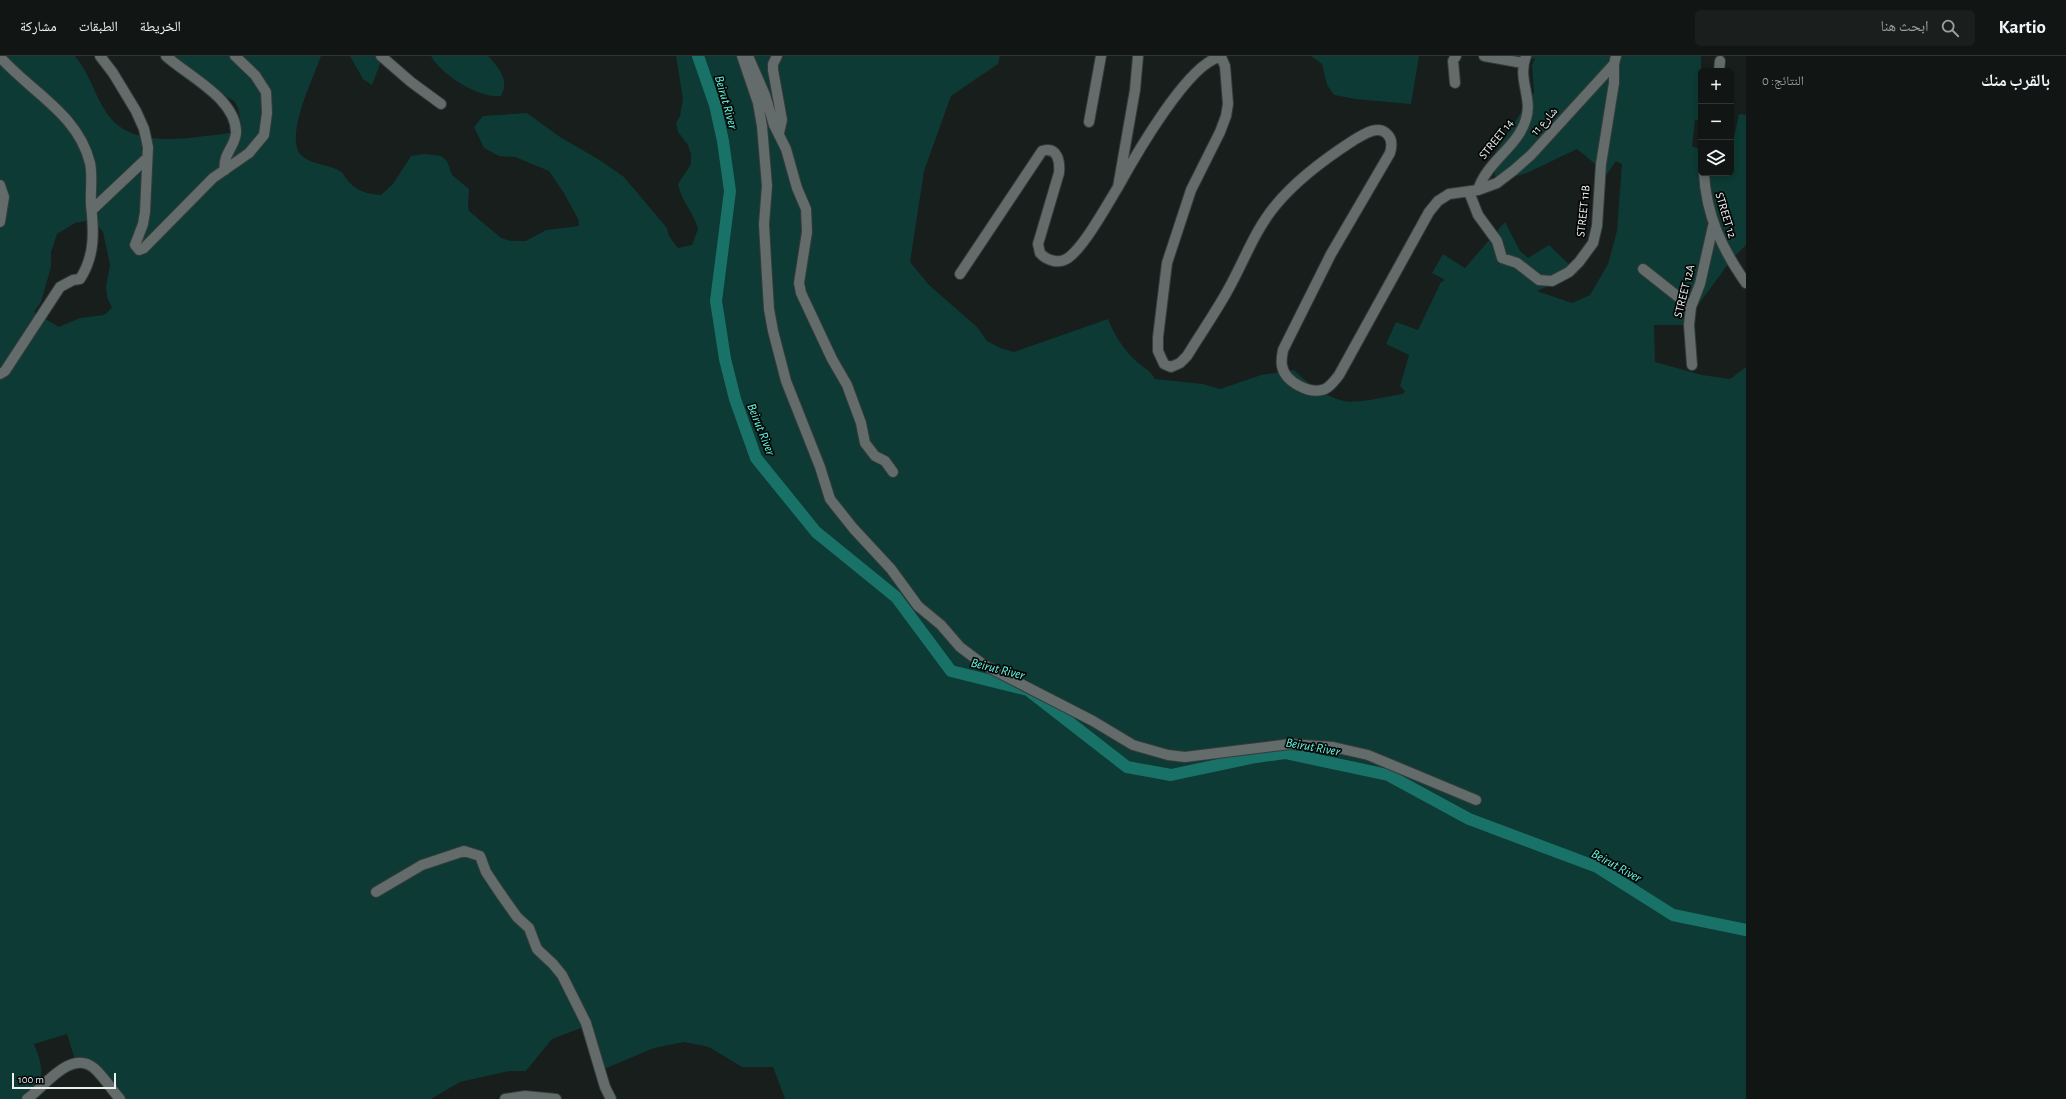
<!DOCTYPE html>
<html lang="ar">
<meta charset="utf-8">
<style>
body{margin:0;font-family:"Alegreya Sans","Noto Naskh Arabic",sans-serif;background:#1a1f1e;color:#f1f3f6;direction:rtl}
.controls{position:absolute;right:12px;top:12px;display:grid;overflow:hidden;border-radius:6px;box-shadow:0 2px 6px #0003}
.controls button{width:36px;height:36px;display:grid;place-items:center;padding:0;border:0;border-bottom:1px solid #303534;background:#111615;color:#f1f3f6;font:20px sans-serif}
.scale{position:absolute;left:12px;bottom:10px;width:104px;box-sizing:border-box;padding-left:4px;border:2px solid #ebf0ef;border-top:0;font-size:11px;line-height:14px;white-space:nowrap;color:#ebf0ef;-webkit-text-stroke:3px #050707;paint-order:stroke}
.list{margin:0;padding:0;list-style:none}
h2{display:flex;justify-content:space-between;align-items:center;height:52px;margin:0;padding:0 16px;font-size:17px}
h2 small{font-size:13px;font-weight:400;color:#9c9fa0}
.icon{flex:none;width:22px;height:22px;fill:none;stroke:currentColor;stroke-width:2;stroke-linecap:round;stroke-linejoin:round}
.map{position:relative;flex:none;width:1746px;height:1043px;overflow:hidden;direction:ltr}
header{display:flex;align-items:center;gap:24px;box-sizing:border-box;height:56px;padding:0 20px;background:#111615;border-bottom:1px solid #303534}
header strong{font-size:19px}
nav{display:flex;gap:22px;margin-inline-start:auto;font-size:14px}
.search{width:280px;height:36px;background:#1a1f1e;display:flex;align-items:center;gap:10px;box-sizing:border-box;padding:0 14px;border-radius:6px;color:#9c9fa0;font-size:15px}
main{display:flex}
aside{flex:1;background:#111615}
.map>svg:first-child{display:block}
.green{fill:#0d3a34;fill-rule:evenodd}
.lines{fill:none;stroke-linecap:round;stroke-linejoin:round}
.river{stroke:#197267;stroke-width:12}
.minor-casing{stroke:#363b3a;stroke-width:12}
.minor{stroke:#636c6a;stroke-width:10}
.labels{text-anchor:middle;stroke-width:3.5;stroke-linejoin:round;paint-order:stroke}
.street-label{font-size:12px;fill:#ebf0ef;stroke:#050707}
.water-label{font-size:13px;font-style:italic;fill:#62fae5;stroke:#050707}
</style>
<header>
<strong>Kartio</strong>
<div class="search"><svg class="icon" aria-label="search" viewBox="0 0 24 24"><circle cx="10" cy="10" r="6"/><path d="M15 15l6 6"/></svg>ابحث هنا</div>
<nav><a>الخريطة</a><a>الطبقات</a><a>مشاركة</a></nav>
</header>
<main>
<aside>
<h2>بالقرب منك<small>النتائج: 0</small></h2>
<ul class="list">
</ul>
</aside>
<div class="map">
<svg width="1746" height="1043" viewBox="0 0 1746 1043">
<rect width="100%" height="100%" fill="#171e1c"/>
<path class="green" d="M0,0H75C89,16 94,38 106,56C126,88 172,85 204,80C216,79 226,78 237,75L241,69L238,52L234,45L221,38L175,0H321C314,21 284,80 301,99C311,109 327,108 338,114C344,117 345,122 350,127C358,136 370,138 381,139L393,128L411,100L425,98L441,100L447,105L452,119L469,133L468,149L469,155L501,182L511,185H526L546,174L579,170L578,163L564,137L549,115L515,101L499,100L484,92L474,71L483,60L527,57L560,81L598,103L624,121L667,172L669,180L678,192L692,189L698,173C693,155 682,147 678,128L691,108V98L688,89L678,76L676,67L680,60L683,43L676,0H1000L998,8L951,40L924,115L910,206L929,229L977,271L987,285L1000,292L1014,296L1108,263C1114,279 1124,294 1137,306C1144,312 1150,314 1155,323L1203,328L1220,333L1261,319L1294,314C1307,327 1325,341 1344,345C1357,348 1389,340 1403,338L1405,335L1400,330L1409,299L1386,288L1396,266L1418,274L1441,226L1445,224L1432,217L1443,198L1465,212L1505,166L1520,195L1528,202L1549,189L1578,217L1537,235L1572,247L1590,239L1608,208L1617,175L1622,108L1616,105L1607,118L1577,93L1527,117L1503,124L1495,120V97L1534,36L1532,9L1535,3L1516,0H1701V65L1695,64L1692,90L1701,94V117H1731V95L1739,58L1746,59V189L1732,203L1683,269H1654L1655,306L1702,319L1730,323L1746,311V1043H785L773,1011H742L709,991L684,986L654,992L604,1013L586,970L552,983L526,1015H509L460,1026L431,1043H114L94,1018L77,1010L67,978L34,988C44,1013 44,1019 33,1043H0ZM86,165L96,168L103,176L110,209L106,230L107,241L112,252L104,259L80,262L59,271L34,256L41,246L51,211V196L57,178L75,167Z
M350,0H383L372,29L363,23Z
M431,0H488C499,12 510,24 501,40C480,43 441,19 431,0Z
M1311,0H1419L1411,48L1355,43L1334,39L1327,29L1322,8Z"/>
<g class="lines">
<path class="river" d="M698,0L715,49L723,85L730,135L716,245L719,264L725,303L735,343L756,402L816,476L896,541L951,615L1028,634L1127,711L1171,719L1256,701L1285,697L1388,719L1469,763L1597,811L1673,859L1746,874"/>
<defs>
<path id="minor" d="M100,0L113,17L136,55L144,73L148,91L145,156L143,168L135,189L139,194L144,192L213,122L249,97L264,79L267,57L266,36L255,19L235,0
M166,0C188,20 237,43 236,77C235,91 222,99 225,114
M381,0L411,26L441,48
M742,0L758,47L762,70L767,130L764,168L767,221L769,253L773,275L786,325L820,411L830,443L853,472L891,513L918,550L941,569L960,591L984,609L1093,665L1133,689L1168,699L1185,701L1290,688L1333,691L1368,699L1476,744
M748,0L765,39L774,69L786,93L797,132L806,153L807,176L799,227L801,237L832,303L847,329L861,367L865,387L875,400L885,405L893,416
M777,0L773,8V14L782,64L779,77
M1138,0L1135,34L1118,131C1134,102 1189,5 1221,1
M1484,0L1523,7
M0,1C31,36 78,58 90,107C93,121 90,135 91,149C94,176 95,200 80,223L73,224L60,231L5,315L0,318
M1221,1L1225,10L1228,48L1226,60L1220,76L1191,134L1167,207L1158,281V295L1164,308L1171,311L1180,307L1187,300C1201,277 1216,256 1229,232C1244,205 1255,174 1275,150C1296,124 1326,102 1354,84C1363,79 1378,68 1387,78C1393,83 1392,90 1390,97L1331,198L1283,294C1282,299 1281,305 1282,310C1285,326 1310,339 1325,333C1331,330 1335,324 1339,319L1429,156L1438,145L1449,138L1478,134L1497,127L1514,114L1531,99L1614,8L1616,0
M1719,15L1720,5
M1455,27L1453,5L1456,0
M1089,66L1101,0
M1704,117C1706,159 1722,193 1746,227
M0,129L4,141L0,166
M1478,134C1487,105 1518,91 1526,63C1533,42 1517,23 1526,0
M1469,136L1478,159L1497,185L1502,202L1517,207L1539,224L1552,225L1569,216L1579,206L1593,187L1597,170L1601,108L1614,27V8
M92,154L147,102
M1643,213L1691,251
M960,218L1042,95C1058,90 1060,106 1059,117L1038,188L1040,197C1047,205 1059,208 1068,202C1084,191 1107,149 1118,131
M1692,309L1689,269L1691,251L1700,228L1713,170
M376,836L422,809L464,795L480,800L486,816L500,837L517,861L529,872L537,893L553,908L562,919L586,967L605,1031L611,1043
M27,1043C45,1030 71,993 94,1012C104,1021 111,1033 120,1043
M505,1043L525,1040L556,1043"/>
</defs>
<use href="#minor" class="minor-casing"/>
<use href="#minor" class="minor"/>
</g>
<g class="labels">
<g class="street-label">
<text transform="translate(1544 65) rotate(-48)" y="4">شارع 11</text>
<text transform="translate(1496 83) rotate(-51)" y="4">STREET 14</text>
<text transform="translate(1583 155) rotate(-84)" y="4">STREET 11B</text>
<text transform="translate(1726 159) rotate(73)" y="4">STREET 12</text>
<text transform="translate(1684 235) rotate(-76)" y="4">STREET 12A</text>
</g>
<g class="water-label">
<text transform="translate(727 46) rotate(74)" y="5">Beirut River</text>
<text transform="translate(762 373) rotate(68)" y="5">Beirut River</text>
<text transform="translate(998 612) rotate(14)" y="5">Beirut River</text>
<text transform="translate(1313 690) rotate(10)" y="5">Beirut River</text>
<text transform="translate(1617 809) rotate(29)" y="5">Beirut River</text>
</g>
</g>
</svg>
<div class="controls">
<button>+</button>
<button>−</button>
<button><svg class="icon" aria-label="layers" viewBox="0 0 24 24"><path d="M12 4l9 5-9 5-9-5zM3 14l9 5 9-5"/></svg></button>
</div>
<div class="scale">100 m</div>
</div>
</main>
